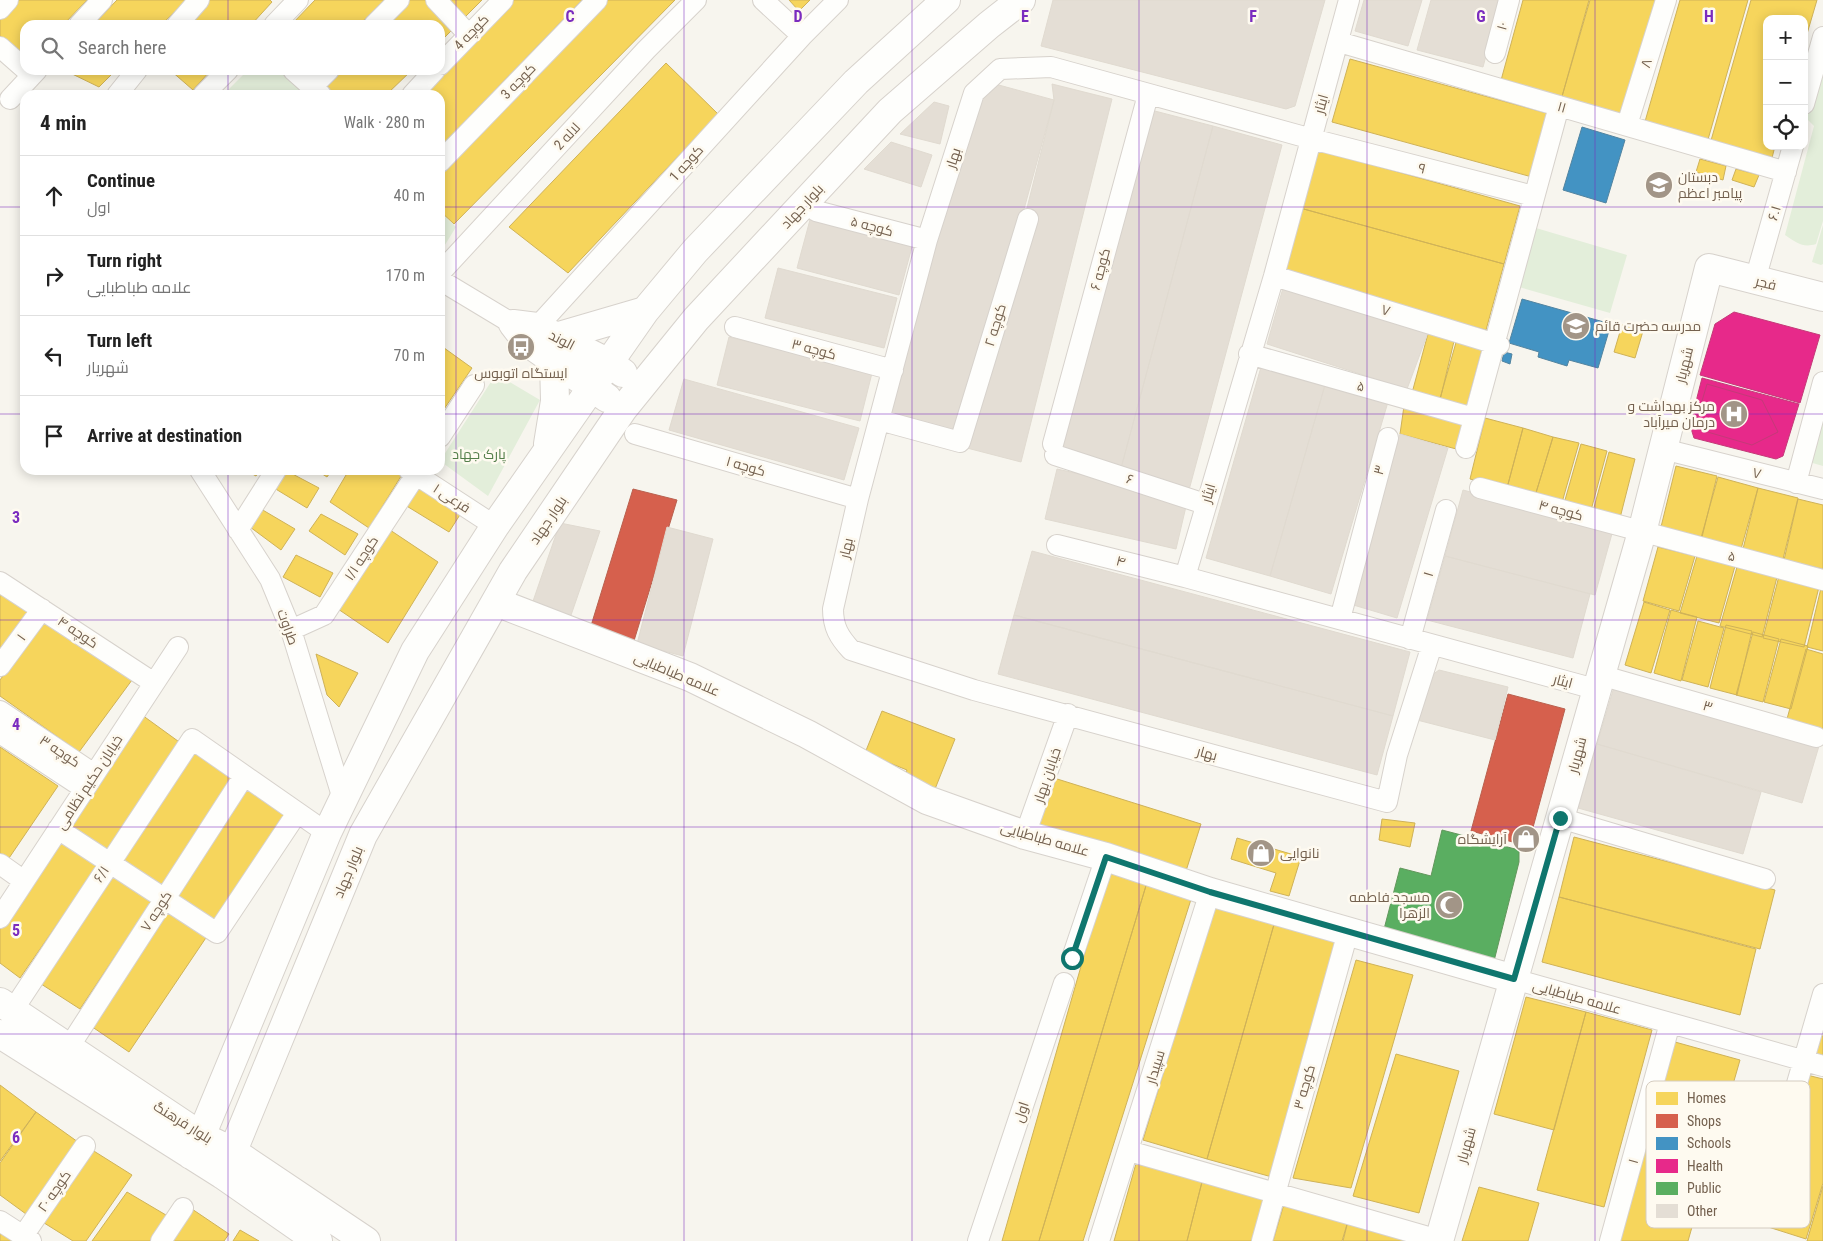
<!DOCTYPE html>
<meta charset="utf-8">
<style>
body{margin:0;font-family:"Roboto Condensed",Cairo,sans-serif;background:#f2f2f2;color:#222}
.controls{position:absolute;right:15px;top:15px;display:grid;overflow:hidden;border-radius:10px;box-shadow:0 2px 12px #0003}
.controls button{width:45px;height:45px;display:grid;place-items:center;padding:0;border:0;border-bottom:1px solid #e0e0e0;background:#fff;color:#222;font:25px sans-serif}
.stop{position:absolute;width:15px;height:15px;margin:-11px;border:4px solid #0f766e;border-radius:50%;background:#fff}
.stop.end{background:#0f766e;border-color:#fff;box-shadow:0 1px 5px #0008}
.list{margin:0;padding:0;list-style:none}
h2{display:flex;justify-content:space-between;align-items:center;height:65px;margin:0;padding:0 20px;font-size:21px}
h2 small{font-size:16px;font-weight:400;color:#767676}
.list li{display:grid;grid-template-columns:32px 1fr auto;gap:15px;align-items:center;box-sizing:border-box;height:80px;padding:0 20px;border-top:1px solid #e0e0e0}
.list b{display:block;font-size:19px;white-space:nowrap}
.list p{margin:0;font-size:16px;white-space:nowrap;color:#767676}
.list em{font-size:16px;font-style:normal;color:#767676}
.icon{flex:none;width:28px;height:28px;fill:none;stroke:currentColor;stroke-width:2;stroke-linecap:round;stroke-linejoin:round}
.map{position:relative;flex:none;width:1823px;height:1241px;overflow:hidden}
.search{position:absolute;background:#fff;box-shadow:0 2px 12px #0003;left:20px;top:20px;width:425px;height:55px;display:flex;align-items:center;gap:12px;box-sizing:border-box;padding:0 18px;border-radius:15px;color:#767676;font-size:19px}
.panel{position:absolute;background:#fff;box-shadow:0 2px 12px #0003;left:20px;top:90px;width:425px;height:385px;border-radius:15px}
.map>svg:first-child{display:block}
.green{fill:#e3eeda}
.homes{fill:#f6d55c;stroke:#cfb258}
.shops{fill:#d6604d;stroke:#b9604e}
.schools{fill:#4393c3;stroke:#5284a0}
.health{fill:#e7298a;stroke:#c43a78}
.public{fill:#5aae61;stroke:#62975c}
.building{fill:#e4ded5;stroke:#e0dad0}
.lines{fill:none;stroke-linecap:round;stroke-linejoin:round}
.street-casing{stroke:#d7d2cc;stroke-width:22}
.secondary-casing{stroke:#d7d2cc;stroke-width:30}
.street{stroke:#fefefc;stroke-width:20}
.secondary{stroke:#fefefc;stroke-width:28}
.route{stroke:#0f766e;stroke-width:6}
.grid{fill:none;stroke:#7b2cbf;stroke-width:1;stroke-opacity:0.55}
.labels{text-anchor:middle;stroke-width:5;stroke-linejoin:round;paint-order:stroke}
.street-label{font-size:14px;fill:#74614f;stroke:#fefaf0}
.poi-label{font-size:14px;fill:#74614f;stroke:#fefaf0;text-anchor:start}
.park-label{font-size:14px;fill:#547e4a;stroke:#fefaf0}
.key{fill:#fefaf0;stroke:#d5ccc0;stroke-width:1}
.key-label{font-size:14px;fill:#74614f}
.grid-label{font-size:16px;text-anchor:middle;font-weight:bold;fill:#7b2cbf;stroke:#fefaf0;stroke-width:5;stroke-linejoin:round;paint-order:stroke}
</style>
<div class="map">
<svg width="1823" height="1241" viewBox="0 0 1823 1241">
<rect width="100%" height="100%" fill="#f7f5ee"/>
<path class="green" d="M1823,57V221L1816,244C1803,248 1797,243 1785,235L1814,126L1806,118Z
M248,70H285L313,95H223Z
M440,212L456,227L440,253Z
M1823,225V264L1821,265L1812,262Z
M1536,228L1627,255L1610,313L1519,287Z
M496,374L540,400L488,496L440,461Z
M1823,414V466L1809,462Z"/>
<path class="homes" d="M16,0H87L63,25H25V61L0,38V17Z
M117,0H187L161,25H93Z
M208,0H270L272,2L251,25H184Z
M315,0H384L359,25H291Z
M409,0H482L440,42V25H384Z
M512,0H582L440,147V95H421Z
M605,0H675L454,224L440,211V168Z
M789,0H810L799,11Z
M1523,0H1589L1561,100L1500,84Z
M1590,0H1658L1624,117L1561,100Z
M1680,0H1748L1707,143L1644,125Z
M1751,0H1817L1804,44V19H1767V146H1775L1771,162L1710,144Z
M1350,59L1550,114L1532,177L1332,122Z
M666,63L718,114L568,273L509,227Z
M64,70H116L99,87Z
M170,70H211L193,90Z
M340,70H412L386,95H330L323,88Z
M1316,149L1520,206L1504,264L1300,208Z
M1700,159L1726,166L1723,180L1696,172Z
M1736,169L1759,175L1754,187L1732,180Z
M1300,208L1504,264L1486,330L1281,274Z
M1622,325L1643,331L1635,358L1614,352Z
M1429,330L1455,337L1440,400L1412,393Z
M1457,339L1483,346L1466,409L1439,402Z
M440,345L472,368L440,415Z
M1404,406L1468,422L1460,450L1400,434Z
M1485,418L1523,428L1507,488L1470,479Z
M1523,428L1553,437L1535,496L1507,488Z
M1553,437L1579,443L1561,506L1535,496Z
M1581,444L1607,451L1590,514L1563,507Z
M1609,452L1635,459L1619,522L1592,515Z
M1676,466L1717,476L1702,537L1661,527Z
M245,470H260L256,476Z
M285,470L319,488L307,508L274,488Z
M316,470H332L327,477Z
M349,470H399L403,473L369,528L330,502Z
M1718,477L1758,488L1741,549L1701,538Z
M418,484L463,510L449,532L405,505Z
M1758,488L1798,498L1783,559L1743,549Z
M1798,499L1823,505V569L1784,560Z
M261,509L295,529L281,550L250,527Z
M321,514L358,534L345,555L309,531Z
M390,530L438,562L388,643L338,609Z
M1658,547L1695,556L1679,611L1643,601Z
M296,555L333,573L320,597L283,577Z
M1697,556L1735,566L1719,623L1680,613Z
M1737,567L1777,577L1762,637L1720,626Z
M1779,576L1819,587L1804,647L1763,638Z
M1821,588H1823V651L1807,647Z
M0,592L30,612L0,653Z
M1644,602L1670,610L1651,673L1625,665Z
M1671,610L1697,617L1681,681L1654,673Z
M44,620L132,680L79,752L0,696V680Z
M1698,621L1724,628L1708,687L1682,680Z
M1726,625L1752,631L1737,695L1710,688Z
M1753,632L1779,639L1763,702L1736,695Z
M1781,639L1808,646L1791,709L1764,702Z
M1806,649L1823,654V729L1787,719Z
M316,654L358,673L339,707L327,695Z
M882,711L955,739L933,794L902,782L907,770L865,753Z
M142,715L182,744L20,978L0,963V928Z
M192,746L235,776L80,1009L38,982Z
M0,747L58,786L5,864L0,860Z
M1054,778L1201,824L1185,874L1038,827Z
M247,789L288,816L129,1052L88,1024Z
M1382,819L1415,823L1410,847L1379,840Z
M1574,837L1775,890L1760,949L1559,897Z
M1237,838L1301,857L1289,896L1270,891L1276,873L1231,859Z
M1109,869L1148,879L1039,1241H1002Z
M1148,879L1193,893L1083,1241H1039Z
M1559,897L1756,949L1740,1015L1542,962Z
M1215,902L1275,921L1207,1159L1143,1140Z
M1275,921L1339,935L1272,1177L1207,1159Z
M1356,960L1413,975L1351,1188L1293,1178Z
M1526,997L1586,1012L1554,1130L1494,1114Z
M1586,1012L1652,1030L1604,1207L1537,1190Z
M1817,1034L1823,1036V1064L1810,1061Z
M1675,1042L1740,1060L1688,1241H1619Z
M1396,1054L1459,1071L1419,1213L1353,1196Z
M1807,1075L1823,1079V1183L1806,1239L1762,1225Z
M0,1085L36,1112L0,1161Z
M36,1112L78,1142L26,1214L0,1195V1163Z
M89,1148L132,1175L86,1241H73L41,1221Z
M1137,1160L1203,1178L1187,1241H1114Z
M1203,1178L1265,1198L1253,1241H1187Z
M1823,1186V1241H1807Z
M1479,1187L1539,1203L1528,1241H1462Z
M127,1192L171,1218L154,1241H92Z
M1284,1204L1348,1221L1342,1241H1273Z
M189,1207L229,1234L224,1241H168Z
M1348,1221L1416,1241H1343Z
M240,1230L259,1241H233Z
M0,1233L13,1241H0Z"/>
<path class="shops" d="M633,489L677,500L633,644L590,629Z
M1508,694L1565,709L1528,846L1471,831Z"/>
<path class="schools" d="M1582,127L1625,140L1606,203L1563,190Z
M1522,299L1611,324L1598,368L1569,360L1567,366L1538,357L1539,352L1509,343Z
M1504,352L1512,354L1510,364L1502,361Z"/>
<path class="health" d="M1734,312L1820,335L1800,403L1700,375L1715,324Z
M1702,378L1799,404L1783,456L1776,459L1694,438L1690,425Z
M1707,384L1762,400L1778,432L1752,445L1694,428Z"/>
<path class="public" d="M1442,830L1519,850V862L1494,961L1383,933L1400,868L1431,876Z"/>
<path class="building" d="M1053,0H1325L1295,106L1286,109L1041,46Z
M1364,0H1422L1408,46L1355,31Z
M1431,0H1501L1483,67L1417,50Z
M984,81L1054,100L960,442L883,421Z
M1052,84L1112,99L1021,462L967,448L1054,100Z
M934,102L949,106L940,144L900,134Z
M1147,109L1213,126L1120,472L1055,455Z
M1213,126L1282,145L1189,490L1120,472Z
M891,142L932,155L921,187L864,169Z
M811,216L913,243L899,295L797,268Z
M778,268L897,298L884,348L765,318Z
M1283,288L1429,330L1407,389L1267,344Z
M729,337L872,373L860,421L717,385Z
M1261,367L1325,385L1270,576L1206,558Z
M684,379L859,428L844,480L669,430Z
M1325,385L1388,402L1331,594L1270,576Z
M1400,434L1448,448L1397,618L1350,604Z
M1057,469L1188,498L1176,549L1045,519Z
M1463,490L1613,530L1595,595L1445,556Z
M560,523L600,531L569,621L531,607Z
M667,527L713,539L683,656L637,644Z
M1032,551L1410,652L1393,716L1014,615Z
M1445,556L1590,594L1573,658L1427,620Z
M1014,615L1393,716L1377,775L998,674Z
M1439,670L1508,687L1495,740L1417,720L1428,678Z
M1614,687L1819,746L1802,803L1597,744Z
M1597,744L1761,792L1743,854L1578,808Z"/>
<g class="lines">
<defs>
<path id="street" d="M436,0L468,34
M763,0L802,36
M1349,0L1274,276L1185,577L1595,689
M0,9L8,0
M79,25L102,0
M177,25L199,0
M274,25L298,0
M374,25L399,0
M1339,42L1786,172
M0,47L25,69
M1495,53L1509,0
M440,65L503,0
M293,70L321,95
M312,87L329,70
M117,95L137,70
M203,95L228,70
M412,95L435,70
M10,99L37,70
M1804,104L1823,37
M1627,125L1666,0
M440,162L597,0
M816,211L927,240
M440,273L646,50L696,0
M1274,276L1499,345
M440,280L513,324
M1755,280L1793,146
M537,327L802,36L838,0
M735,327L893,370
M1249,354L1474,418
M881,414L883,421L960,442L1028,219
M635,434L858,499
M440,437L474,385
M1053,444L1148,95
M1466,448L1559,106
M1663,449L1823,489
M1055,455L1205,504
M200,470L270,579L291,630L343,799
M409,470L495,526
M1796,483L1823,382
M1480,488L1823,580
M238,530L276,470
M1057,545L1185,577
M0,582L154,683
M1340,619L1388,438
M291,630L324,615L419,470
M1410,639L1446,510
M1432,645L1397,755L1387,802L974,690L851,650C839,637 833,627 833,609L858,499L927,240L974,93L1000,69L1051,67L1312,139L1533,196
M0,666L42,609
M1600,675L1816,737
M0,711L94,774
M0,733L85,789
M1560,818L1765,879
M58,829L217,933L297,813
M1025,835L1068,714
M0,864L24,881
M0,918L178,647
M1072,958L1106,857
M1514,979L1823,1066
M13,1010L192,739L327,833
M69,1047L244,776
M1129,1151L1439,1240
M1759,1214L1823,994
M0,1221L31,1241
M23,1236L85,1146
M161,1241L183,1208
M978,1241L1064,983
M1099,1241L1210,892
M1262,1241L1348,932
M1610,1241L1670,1023"/>
<path id="secondary" d="M513,324L537,327L609,363L623,373
M513,324L527,342L607,398
M556,337L645,311
M548,444L555,401L554,361
M496,602L690,677L807,734L927,800L1025,835L1106,857L1210,892L1514,979
M0,1002L201,1136L232,1151L366,1241
M0,1034L223,1175L318,1241
M191,1155L201,1136L327,833L415,651L495,526L645,311L695,251L856,82L946,0
M223,1175L363,835L513,571L623,409L696,319L890,111L989,25L1021,0
M1439,1241L1642,532L1709,268L1823,297"/>
</defs>
<use href="#street" class="street-casing"/>
<use href="#secondary" class="secondary-casing"/>
<use href="#street" class="street"/>
<use href="#secondary" class="secondary"/>
</g>
<g class="lines">
<path class="route" d="M1072,958L1106,857L1210,892L1514,979L1560,818"/>
</g>
<path class="grid" d="M228,0V25M456,0V1241M684,0V1241M912,0V1241M1139,0V1241M1367,0V1241M1595,0V1241M228,70V95M0,207H25M440,207H1823M0,414H25M440,414H1823M228,470V1241M0,620H1823M0,827H1823M0,1034H1823"/>
<defs>
<symbol id="school-disc" viewBox="-11 -11 22 22"><circle r="9.5" fill="#a29587" stroke="#fefaf0"/><path d="M0-5L7-2L0 1L-7-2ZM-4 1L0 2.5L4 1V4Q0 6-4 4Z" fill="#fff"/></symbol>
<symbol id="bus-disc" viewBox="-11 -11 22 22"><circle r="9.5" fill="#a29587" stroke="#fefaf0"/><path d="M-5-6H5V4H4V6H2V4H-2V6H-4V4H-5ZM-3.5-4V0h7V-4ZM-3.5 1.2v1.5H-2V1.2ZM2 1.2v1.5H3.5V1.2Z" fill="#fff"/></symbol>
<symbol id="hospital-disc" viewBox="-11 -11 22 22"><circle r="9.5" fill="#a29587" stroke="#fefaf0"/><path d="M-5-5h3v3.5h4V-5h3V5h-3V1.5h-4V5h-3Z" fill="#fff"/></symbol>
<symbol id="shop-disc" viewBox="-11 -11 22 22"><circle r="9.5" fill="#a29587" stroke="#fefaf0"/><path d="M-5-2.5h2.3a2.7 3.5 0 0 1 5.4 0H5L5.5 6h-11ZM-1.5-2.5h3a1.5 2.3 0 0 0-3 0Z" fill="#fff"/></symbol>
<symbol id="mosque-disc" viewBox="-11 -11 22 22"><circle r="9.5" fill="#a29587" stroke="#fefaf0"/><path d="M3.5-4.9A6 6 0 1 0 3.5 4.9A5 5 0 1 1 3.5-4.9Z" fill="#fff"/></symbol>
</defs>
<g fill-rule="evenodd">
<use href="#school-disc" x="1643" y="169" width="32" height="32"/>
<use href="#school-disc" x="1560" y="310" width="32" height="32"/>
<use href="#bus-disc" x="505" y="331" width="32" height="32"/>
<use href="#hospital-disc" x="1718" y="398" width="32" height="32"/>
<use href="#shop-disc" x="1510" y="823" width="32" height="32"/>
<use href="#shop-disc" x="1245" y="837" width="32" height="32"/>
<use href="#mosque-disc" x="1433" y="889" width="32" height="32"/>
</g>
<g class="labels">
<g class="street-label">
<text transform="translate(1502 26) rotate(-75)" y="5">۱۰</text>
<text transform="translate(471 32) rotate(-46)" y="5">کوچه 4</text>
<text transform="translate(1646 63) rotate(-73)" y="5">۸</text>
<text transform="translate(518 81) rotate(-46)" y="5">کوچه 3</text>
<text transform="translate(1321 104) rotate(-75)" y="5">ایثار</text>
<text transform="translate(1562 107) rotate(16)" y="5">۱۱</text>
<text transform="translate(567 136) rotate(-47)" y="5">لاله 2</text>
<text transform="translate(953 158) rotate(-72)" y="5">بهار</text>
<text transform="translate(686 163) rotate(-48)" y="5">کوچه 1</text>
<text transform="translate(1422 168) rotate(14)" y="5">۹</text>
<text transform="translate(802 206) rotate(-47)" y="5">بلوار جهاد</text>
<text transform="translate(1774 213) rotate(-74)" y="5">۶.۱</text>
<text transform="translate(872 226) rotate(15)" y="5">کوچه ۵</text>
<text transform="translate(1100 269) rotate(-75)" y="5">کوچه ۶</text>
<text transform="translate(1766 283) rotate(14)" y="5">فجر</text>
<text transform="translate(1386 310) rotate(17)" y="5">۷</text>
<text transform="translate(995 325) rotate(-73)" y="5">کوچه ۲</text>
<text transform="translate(562 340) rotate(27)" y="5">الوند</text>
<text transform="translate(814 349) rotate(15)" y="5">کوچه ۳</text>
<text transform="translate(1684 365) rotate(-76)" y="5">شهریار</text>
<text transform="translate(1361 386) rotate(16)" y="5">۵</text>
<text transform="translate(746 466) rotate(16)" y="5">کوچه ۱</text>
<text transform="translate(1379 470) rotate(-75)" y="5">۳</text>
<text transform="translate(1757 473) rotate(14)" y="5">۷</text>
<text transform="translate(1130 479) rotate(18)" y="5">۶</text>
<text transform="translate(1208 493) rotate(-74)" y="5">ایثار</text>
<text transform="translate(452 498) rotate(33)" y="5">فرعی ۱</text>
<text transform="translate(1561 510) rotate(15)" y="5">کوچه ۴</text>
<text transform="translate(548 520) rotate(-56)" y="5">بلوار جهاد</text>
<text transform="translate(846 548) rotate(-77)" y="5">بهار</text>
<text transform="translate(1732 556) rotate(15)" y="5">۵</text>
<text transform="translate(361 558) rotate(-57)" y="5">کوچه ۱/۱</text>
<text transform="translate(1121 561) rotate(14)" y="5">۴</text>
<text transform="translate(1428 574) rotate(-74)" y="5">۱</text>
<text transform="translate(288 627) rotate(70)" y="5">طراوت</text>
<text transform="translate(78 632) rotate(34)" y="5">کوچه ۴</text>
<text transform="translate(21 637) rotate(-54)" y="5">۱</text>
<text transform="translate(677 674) rotate(23)" y="5">علامه طباطبایی</text>
<text transform="translate(1563 681) rotate(15)" y="5">ایثار</text>
<text transform="translate(1708 706) rotate(16)" y="5">۳</text>
<text transform="translate(60 751) rotate(34)" y="5">کوچه ۳</text>
<text transform="translate(1207 753) rotate(15)" y="5">بهار</text>
<text transform="translate(1577 755) rotate(-75)" y="5">شهریار</text>
<text transform="translate(1047 775) rotate(-71)" y="5">خیابان بهار</text>
<text transform="translate(89 782) rotate(-57)" y="5">خیابان حکیم نظامی</text>
<text transform="translate(1045 839) rotate(16)" y="5">علامه طباطبایی</text>
<text transform="translate(348 872) rotate(-67)" y="5">بلوار جهاد</text>
<text transform="translate(101 874) rotate(-57)" y="5">۶/۱</text>
<text transform="translate(156 911) rotate(-57)" y="5">کوچه ۷</text>
<text transform="translate(1577 997) rotate(16)" y="5">علامه طباطبایی</text>
<text transform="translate(1155 1067) rotate(-73)" y="5">سپیدار</text>
<text transform="translate(1304 1087) rotate(-74)" y="5">کوچه ۳</text>
<text transform="translate(1021 1112) rotate(-72)" y="5">اول</text>
<text transform="translate(183 1122) rotate(32)" y="5">بلوار فرهنگ</text>
<text transform="translate(1466 1145) rotate(-74)" y="5">شهریار</text>
<text transform="translate(1633 1161) rotate(-75)" y="5">۱</text>
<text transform="translate(54 1191) rotate(-55)" y="5">کوچه ۲۰</text>
</g>
<g class="poi-label">
<text x="1678" y="182">دبستان<tspan x="1678" dy="16">پیامبر اعظم</tspan></text>
<text x="1595" y="331">مدرسه حضرت قائم</text>
<text x="521" y="378" text-anchor="middle">ایستگاه اتوبوس</text>
<text x="1715" y="411" text-anchor="end">مرکز بهداشت و<tspan x="1715" dy="16">درمان میرآباد</tspan></text>
<text x="1507" y="844" text-anchor="end">آرایشگاه</text>
<text x="1280" y="858">نانوایی</text>
<text x="1430" y="902" text-anchor="end">مسجد فاطمه<tspan x="1430" dy="16">الزهرا</tspan></text>
</g>
<g class="park-label">
<text x="479" y="459">پارک جهاد</text>
</g>
</g>
<rect x="1646" y="1081" width="164" height="147" rx="8" class="key"/>
<rect x="1656" y="1092" width="22" height="13" fill="#f6d55c"/>
<rect x="1656" y="1114" width="22" height="14" fill="#d6604d"/>
<rect x="1656" y="1137" width="22" height="13" fill="#4393c3"/>
<rect x="1656" y="1159" width="22" height="14" fill="#e7298a"/>
<rect x="1656" y="1182" width="22" height="13" fill="#5aae61"/>
<rect x="1656" y="1204" width="22" height="14" fill="#e4ded5"/>
<g class="key-label">
<text x="1687" y="1103">Homes</text>
<text x="1687" y="1126">Shops</text>
<text x="1687" y="1148">Schools</text>
<text x="1687" y="1171">Health</text>
<text x="1687" y="1193">Public</text>
<text x="1687" y="1216">Other</text>
</g>
<g class="grid-label">
<text x="570" y="22">C</text>
<text x="798" y="22">D</text>
<text x="1025" y="22">E</text>
<text x="1253" y="22">F</text>
<text x="1481" y="22">G</text>
<text x="1709" y="22">H</text>
<text x="16" y="523">3</text>
<text x="16" y="730">4</text>
<text x="16" y="936">5</text>
<text x="16" y="1143">6</text>
</g>
</svg>
<div class="controls">
<button>+</button>
<button>−</button>
<button><svg class="icon" aria-label="locate" viewBox="0 0 24 24"><circle cx="12" cy="12" r="6"/><path d="M12 2v4M12 18v4M2 12h4M18 12h4"/></svg></button>
</div>
<div class="stop" style="left:1072px;top:958px"></div>
<div class="stop end" style="left:1560px;top:818px"></div>
<div class="search"><svg class="icon" aria-label="search" viewBox="0 0 24 24"><circle cx="10" cy="10" r="6"/><path d="M15 15l6 6"/></svg>Search here</div>
<section class="panel">
<h2>4 min<small>Walk · 280 m</small></h2>
<ul class="list">
<li><svg class="icon" aria-label="ahead" viewBox="0 0 24 24"><path d="M12 20V5M6 11l6-6 6 6"/></svg><div><b>Continue</b><p>اول</p></div><em>40 m</em></li>
<li><svg class="icon" aria-label="right" viewBox="0 0 24 24"><path d="M7 20v-9h11M14 6l5 5-5 5"/></svg><div><b>Turn right</b><p>علامه طباطبایی</p></div><em>170 m</em></li>
<li><svg class="icon" aria-label="left" viewBox="0 0 24 24"><path d="M17 20v-9H6M10 6l-5 5 5 5"/></svg><div><b>Turn left</b><p>شهریار</p></div><em>70 m</em></li>
<li><svg class="icon" aria-label="arrive" viewBox="0 0 24 24"><path d="M6 21V4h12l-3 4 3 4H6"/></svg><div><b>Arrive at destination</b></div></li>
</ul>
</section>
</div>
